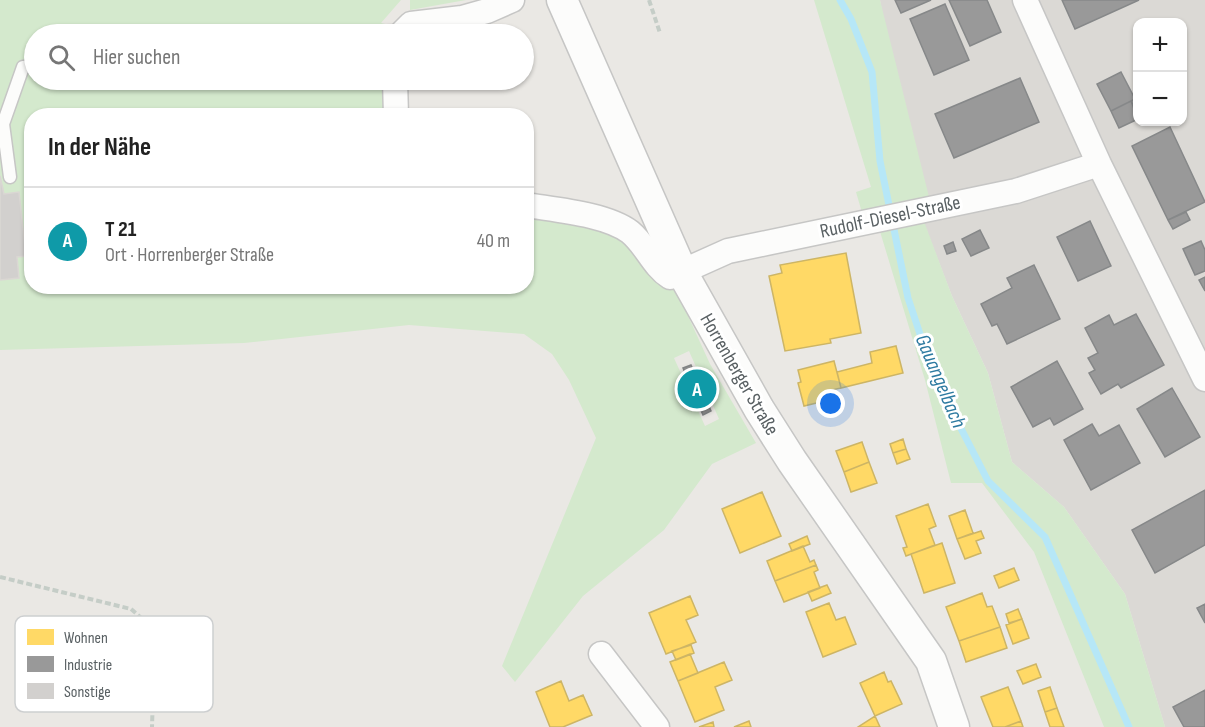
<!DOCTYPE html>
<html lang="de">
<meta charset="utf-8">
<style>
body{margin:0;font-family:"Sofia Sans Condensed",sans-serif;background:#f6f6f6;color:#222}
.controls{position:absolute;right:18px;top:18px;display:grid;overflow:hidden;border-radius:12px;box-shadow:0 2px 4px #0004}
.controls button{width:54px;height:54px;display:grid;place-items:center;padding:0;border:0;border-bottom:2px solid #e0e0e0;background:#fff;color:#222;font:30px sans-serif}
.you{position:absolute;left:831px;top:404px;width:21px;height:21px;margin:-15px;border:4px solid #fff;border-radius:50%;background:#1a73e8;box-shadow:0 0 0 9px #1a73e833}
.badge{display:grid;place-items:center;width:39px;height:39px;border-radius:50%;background:#8c9090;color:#fff;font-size:20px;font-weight:700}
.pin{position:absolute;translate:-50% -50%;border:3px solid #fff;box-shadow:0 2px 6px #0006}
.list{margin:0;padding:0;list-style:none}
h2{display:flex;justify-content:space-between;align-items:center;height:78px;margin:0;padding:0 24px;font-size:26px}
h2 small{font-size:20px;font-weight:400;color:#767676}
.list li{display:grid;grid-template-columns:39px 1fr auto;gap:18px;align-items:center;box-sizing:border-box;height:108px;padding:0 24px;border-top:2px solid #e0e0e0}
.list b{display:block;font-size:22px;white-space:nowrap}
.list p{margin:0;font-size:20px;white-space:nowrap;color:#767676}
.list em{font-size:20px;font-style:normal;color:#767676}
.icon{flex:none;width:33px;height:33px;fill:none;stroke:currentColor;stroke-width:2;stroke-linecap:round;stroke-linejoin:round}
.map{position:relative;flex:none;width:1205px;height:727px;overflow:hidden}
.search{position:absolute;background:#fff;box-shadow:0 2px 4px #0004;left:24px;top:24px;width:510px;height:66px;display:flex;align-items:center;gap:15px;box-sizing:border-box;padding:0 21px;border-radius:33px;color:#767676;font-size:22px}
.panel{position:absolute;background:#fff;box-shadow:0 2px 4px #0004;left:24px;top:108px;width:510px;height:186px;border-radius:24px}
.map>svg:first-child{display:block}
.industrial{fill:#dbd9d5;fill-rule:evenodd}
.green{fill:#d4e9cd;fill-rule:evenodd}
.homes{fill:#ffd966;stroke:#cdb565;stroke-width:1.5}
.industry{fill:#999;stroke:#868889;stroke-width:1.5}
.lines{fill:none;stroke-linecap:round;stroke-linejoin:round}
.stream{stroke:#b6e7f7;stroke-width:7}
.building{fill:#d2d0ce;stroke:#dad7d3;stroke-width:1.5}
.service-casing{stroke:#c6c6c5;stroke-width:15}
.minor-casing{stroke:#c6c6c5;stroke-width:27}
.tertiary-casing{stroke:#c6c6c5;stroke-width:33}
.path{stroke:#c5cdc7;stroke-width:4;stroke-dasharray:6 3;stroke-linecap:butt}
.service{stroke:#fcfcfb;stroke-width:12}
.minor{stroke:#fcfcfb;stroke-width:24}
.tertiary{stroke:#fcfcfb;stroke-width:30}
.labels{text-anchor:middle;stroke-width:6;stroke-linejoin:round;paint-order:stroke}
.street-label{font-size:20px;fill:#596063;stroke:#fff}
.water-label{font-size:21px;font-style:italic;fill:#2d7aa0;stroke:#fff}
.key{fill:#fff;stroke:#cdcfd0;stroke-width:1.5}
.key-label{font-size:16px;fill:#596063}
</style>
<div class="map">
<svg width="1205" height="727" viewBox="0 0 1205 727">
<rect width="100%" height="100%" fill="#eae8e4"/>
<path class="industrial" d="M880,0H1205V727H1165L1125,594L1064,507L1012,462L988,373L952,296L918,208ZM1138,22H1182V122H1138Z"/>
<path class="green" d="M0,0H401L381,23L394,26L391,34H34V80H390L398,115L32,116V286H526L527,202L613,221L673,283L710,364L756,443L712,464L664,530L583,596L515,682L502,666L596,438L569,380L552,354L524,334L409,325L244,343L0,350ZM689,351L719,419L705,426L674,358Z
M410,0H466L410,10Z
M814,0H880L931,205L919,208L952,296L988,373L1012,462L1064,507L1125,594L1165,727H1104L1034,552L982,483H951L925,380L875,215L863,216L856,192L871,187Z"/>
<path class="homes" d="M846,253L861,333L830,339L831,343L785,351L769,276L782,273L780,265Z
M896,346L903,373L841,388L837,372L872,363L870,352Z
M834,361L841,388L827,391L829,400L804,406L798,383L801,382L798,370Z
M903,439L906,449L893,453L890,444Z
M862,442L869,462L844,472L836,451Z
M906,449L910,459L897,464L893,453Z
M869,462L877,483L851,492L844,472Z
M762,492L781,536L740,553L722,509Z
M928,504L936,526L929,529L935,545L906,556L903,548L907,547L896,516Z
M965,510L973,533L957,539L949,516Z
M981,531L984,538L976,541L981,553L965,559L957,539Z
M807,536L810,544L792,551L789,544Z
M942,543L955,583L924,593L911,554Z
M803,546L810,562L814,560L816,565L775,581L767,561Z
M816,565L818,570L814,572L820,588L784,602L775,581Z
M1014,568L1019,580L999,588L994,576Z
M827,585L831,593L812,601L808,592Z
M982,593L987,607L992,606L1000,627L959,641L946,607Z
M690,596L698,615L686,620L696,642L666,654L649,613Z
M829,603L836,620L845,617L856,644L823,657L806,612Z
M1018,609L1022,619L1009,623L1006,614Z
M1022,619L1029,638L1013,644L1006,625Z
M1000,627L1007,648L966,662L959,641Z
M691,645L694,653L676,660L672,651Z
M690,654L698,673L678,681L670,662Z
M724,662L732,680L715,687L724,710L695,722L678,681Z
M1036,664L1041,677L1023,684L1017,671Z
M884,672L888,682L891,681L902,704L875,716L860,683Z
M561,681L569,701L583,695L592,715L563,727H550L536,692Z
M1008,687L1021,721L1005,727H993L981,697Z
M1050,687L1057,708L1045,712L1038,691Z
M1057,708L1064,727H1050L1045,712Z
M875,716L880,727H858Z
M749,721L751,727H734Z
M1021,721L1023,727H1005Z
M713,722L714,727H699Z"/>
<path class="industry" d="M895,0H931L901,13Z
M949,0H987L1001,32L970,46Z
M1062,0H1139L1075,29Z
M945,4L969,60L934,75L910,19Z
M1121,72L1135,99L1111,111L1097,84Z
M1020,78L1039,122L954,158L935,114Z
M1138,97V115L1131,101Z
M1131,101L1138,119L1119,128L1111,111Z
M1170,127L1205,202L1168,220L1132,146Z
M1186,212L1190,220L1173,229L1168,220Z
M1090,221L1111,266L1078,281L1057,237Z
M980,230L989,248L971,256L962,239Z
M1201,241L1205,250V271L1195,275L1183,249Z
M953,242L956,251L947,254L944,246Z
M1034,265L1060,319L1007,344L997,324L992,326L981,304L1012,288L1007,278Z
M1205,277V291L1199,280Z
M1136,314L1164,365L1121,388L1118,384L1101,394L1089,373L1095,370L1088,358L1098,353L1085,328L1109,315L1114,325Z
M1057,361L1083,409L1054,425L1050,418L1033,427L1011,387Z
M691,365L711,411L703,415L683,368Z
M1172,388L1200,437L1165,457L1137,409Z
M1092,424L1099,436L1119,425L1140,463L1091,490L1064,440Z
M1205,490V545L1155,573L1132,530Z
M1205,604V623L1197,608Z
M1205,690V727H1184L1173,707Z"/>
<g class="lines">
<path class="stream" d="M840,0L851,19L872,72L880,161L908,298L934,376L988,481L1045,537L1129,727"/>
</g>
<path class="building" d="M0,176L4,194L19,192L26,256L17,257L19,278L0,280Z"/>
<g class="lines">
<defs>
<path id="service" d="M310,34L402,31
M10,177L3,124L23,67L34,66"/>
<path id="minor" d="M1025,0L1099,164L1205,379
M401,34L411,24L462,18L487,11L512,0
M395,80L396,116
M526,205C556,210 606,214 630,232C646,245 653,266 670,277L728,251L1016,191L1099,164
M601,654L657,727"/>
<path id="tertiary" d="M562,0L683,274L759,409L792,461L931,661L954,727"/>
</defs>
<use href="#service" class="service-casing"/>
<use href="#minor" class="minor-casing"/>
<use href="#tertiary" class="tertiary-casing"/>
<path class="path" d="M649,0L660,33
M0,577L131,609L155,630L152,727"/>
<use href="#service" class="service"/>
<use href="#minor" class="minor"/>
<use href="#tertiary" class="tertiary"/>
</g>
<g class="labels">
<g class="street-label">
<text transform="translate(890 216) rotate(-12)" y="7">Rudolf-Diesel-Straße</text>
<text transform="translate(740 374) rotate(60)" y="7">Horrenberger Straße</text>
</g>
<g class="water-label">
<text transform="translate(941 381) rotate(67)" y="7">Gauangelbach</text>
</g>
</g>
<rect x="15" y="616" width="198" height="96" rx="9" class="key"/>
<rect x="27" y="629" width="27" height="16" fill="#ffd966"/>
<rect x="27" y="656" width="27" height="16" fill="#999"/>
<rect x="27" y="683" width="27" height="16" fill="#d2d0ce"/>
<g class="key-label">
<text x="64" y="643">Wohnen</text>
<text x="64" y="670">Industrie</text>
<text x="64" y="697">Sonstige</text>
</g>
</svg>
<div class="controls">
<button>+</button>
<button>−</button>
</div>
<div class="you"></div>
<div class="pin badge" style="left:697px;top:389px;background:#0f9aa8">A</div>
<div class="search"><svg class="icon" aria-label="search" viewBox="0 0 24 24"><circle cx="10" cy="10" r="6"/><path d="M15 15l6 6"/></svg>Hier suchen</div>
<section class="panel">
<h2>In der Nähe<small></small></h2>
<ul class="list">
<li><span class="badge" style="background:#0f9aa8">A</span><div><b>T 21</b><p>Ort · Horrenberger Straße</p></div><em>40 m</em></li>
</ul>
</section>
</div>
